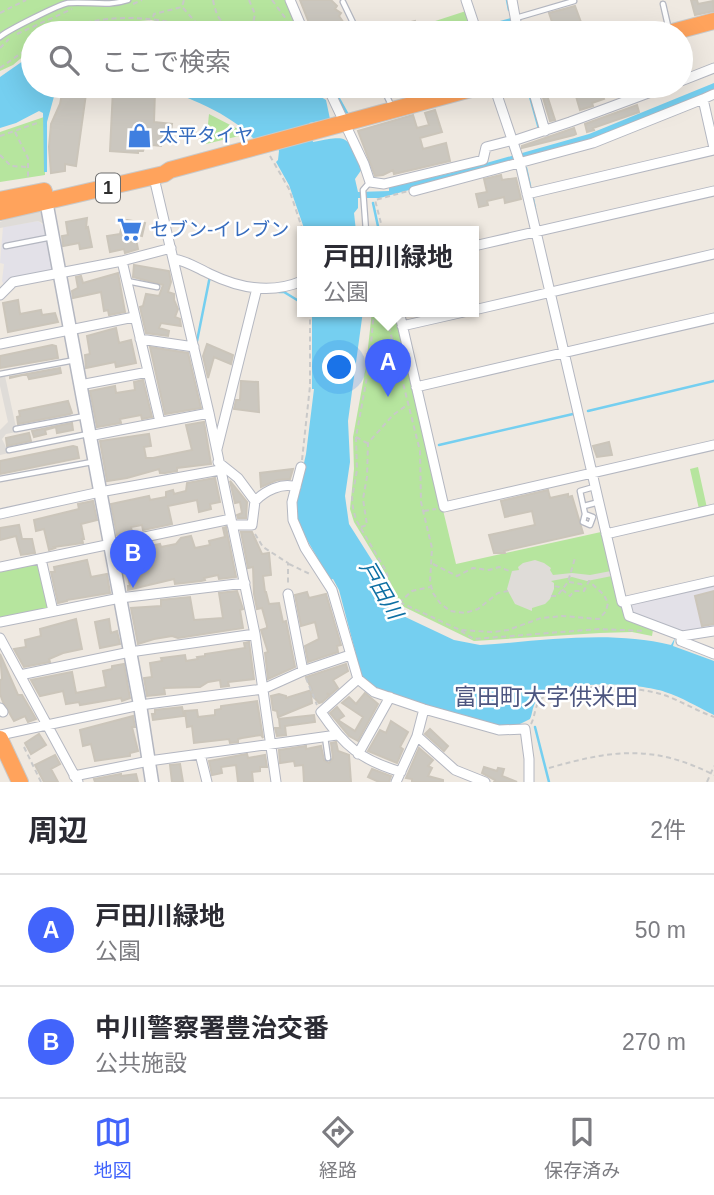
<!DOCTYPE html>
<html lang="ja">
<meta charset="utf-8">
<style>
body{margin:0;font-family:Arial,"Noto Sans JP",sans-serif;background:#f7f7f7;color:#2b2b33}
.you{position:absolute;left:340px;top:368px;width:24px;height:24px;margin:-18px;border:5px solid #fff;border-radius:50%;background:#1a73e8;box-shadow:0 0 0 10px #1a73e833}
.badge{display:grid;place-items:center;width:46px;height:46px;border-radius:50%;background:#4264fb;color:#fff;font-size:23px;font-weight:700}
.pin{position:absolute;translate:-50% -58px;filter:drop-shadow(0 2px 4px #0008)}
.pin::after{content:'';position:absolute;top:37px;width:24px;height:21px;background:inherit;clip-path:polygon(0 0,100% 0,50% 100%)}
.popup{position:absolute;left:297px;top:226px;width:182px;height:91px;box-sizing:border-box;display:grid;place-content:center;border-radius:0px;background:#fff;filter:drop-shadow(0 2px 5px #0005);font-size:23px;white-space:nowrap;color:#7c7c81}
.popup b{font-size:26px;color:#2b2b33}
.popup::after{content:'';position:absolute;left:50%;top:100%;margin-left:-14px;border:14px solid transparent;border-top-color:#fff}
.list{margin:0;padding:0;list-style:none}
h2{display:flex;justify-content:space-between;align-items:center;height:91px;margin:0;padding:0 28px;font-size:30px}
h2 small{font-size:23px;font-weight:400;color:#7c7c81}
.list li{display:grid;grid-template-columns:46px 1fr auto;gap:21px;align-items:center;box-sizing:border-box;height:112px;padding:0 28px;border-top:2px solid #e1e1e2}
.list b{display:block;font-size:26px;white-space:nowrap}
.list p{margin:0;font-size:23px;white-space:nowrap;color:#7c7c81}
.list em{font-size:23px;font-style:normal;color:#7c7c81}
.icon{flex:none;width:38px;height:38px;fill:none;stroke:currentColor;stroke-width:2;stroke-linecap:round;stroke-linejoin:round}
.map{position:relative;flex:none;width:714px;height:782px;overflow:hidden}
.search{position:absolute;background:#fff;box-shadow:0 7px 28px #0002;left:21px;right:21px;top:21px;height:77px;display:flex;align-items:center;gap:18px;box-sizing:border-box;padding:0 24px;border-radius:38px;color:#7c7c81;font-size:26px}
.sheet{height:315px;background:#fff}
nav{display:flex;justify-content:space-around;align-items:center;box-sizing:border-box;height:98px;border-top:2px solid #e1e1e2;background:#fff;font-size:19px;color:#7c7c81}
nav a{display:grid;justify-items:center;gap:4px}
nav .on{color:#4264fb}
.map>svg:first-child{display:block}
.industrial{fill:#e3e1e8}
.green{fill:#b6e59e}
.plaza{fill:#dfdcd8}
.water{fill:#75cff0}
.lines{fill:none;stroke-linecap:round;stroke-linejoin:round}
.stream{stroke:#75cff0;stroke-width:2.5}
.building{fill:#cbc7bf;stroke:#cbc5ba;stroke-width:2}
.lane-casing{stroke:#b4b7c1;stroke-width:7}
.street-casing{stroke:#b4b7c1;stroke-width:11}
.secondary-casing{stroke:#b4b7c1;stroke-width:15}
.highway-casing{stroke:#c9c9c9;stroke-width:18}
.path{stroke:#c9c9c9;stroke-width:2;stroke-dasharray:5 3.5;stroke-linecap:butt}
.lane{stroke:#fff;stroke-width:4.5}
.street{stroke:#fff;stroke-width:9}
.secondary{stroke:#fff;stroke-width:12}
.highway{stroke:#ffa35c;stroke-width:16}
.labels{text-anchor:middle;stroke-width:5;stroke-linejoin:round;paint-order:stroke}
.shield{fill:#fff;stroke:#6d6d6d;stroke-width:2}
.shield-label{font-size:18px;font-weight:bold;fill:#2e2e2e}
.shop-label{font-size:19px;fill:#366cbe;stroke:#fff;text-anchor:start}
.water-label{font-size:21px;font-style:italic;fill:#0d6fa3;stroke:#fff}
.quarter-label{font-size:23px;fill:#4d5680;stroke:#fff}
</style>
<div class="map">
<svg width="714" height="782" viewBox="0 0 714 782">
<rect width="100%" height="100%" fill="#efe9e1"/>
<path class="industrial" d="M38,221L43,225L52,269L50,272L4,285L2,281L4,264L0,263L3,227Z
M714,585V627L684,633L631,613L630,605Z"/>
<path class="green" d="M0,0H285L301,33H195L171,24L151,20L92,25L60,33H33V48L13,65L0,71Z
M466,11L470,26L445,33H429L426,24Z
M209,114L238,129L239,136L206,144Z
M44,117L45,175L0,182V132Z
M372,311H395L456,564L601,532L619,606L624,609L626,617L653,630L652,636L632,632L600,633L474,641L394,602L385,573L354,522L350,509L354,469L353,437L366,366Z
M698,467L707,508L699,509L690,469Z
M37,563L48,609L0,619V570Z"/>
<path class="plaza" d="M33,210L42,211L46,225L38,221L0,228V222Z
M5,376L17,432L6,434L2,439L9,453L0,455V430L8,422L0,386V377Z
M535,560L544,563L551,568L550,570L553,575L572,573L590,575L611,571L612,576L587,581L572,577L551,581L554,583V589L550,599L545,604L532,608V611L515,604L507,589L512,571L519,570L518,567L523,563Z"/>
<path class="water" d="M141,26L168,28L181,33H76L97,29Z
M33,54V86H100L59,90L55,93L47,122V172H44L43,113L39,111L16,123L0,128V77Z
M714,83V90L591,140L380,198H358V208L354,213L356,231H305L289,185L276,162L278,160L279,151L274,134L254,139C231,114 185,95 153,86H288L297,91L304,87L326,100L330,119L309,123L313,142C350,135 346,135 362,169L355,179L358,192L389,191V187L451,173L589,134Z
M312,311H363L348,421L350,462L345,496L349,524L380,573L391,607L399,614L454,640L480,645C543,641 608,630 671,645L675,638L673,646L714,661V715C698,707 681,697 665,692C640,683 557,679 538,699C532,705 533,713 530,719L518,725L498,727L397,697L374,689L363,681L339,590L333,579L330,580L298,524L295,503L306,454L314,389H312Z"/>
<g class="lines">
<path class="stream" d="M507,0L509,10
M479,28L512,19
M449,33L467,28
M332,86L347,113
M527,86L539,129
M526,168L530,186
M533,199L535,209
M373,203L379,231
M279,292H284L302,303
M197,341L210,276
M588,411L714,381
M439,445L573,414
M535,727L549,782"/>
</g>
<path class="building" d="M300,0H331L337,6L335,9L341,13L339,16L346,26L344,28L350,33H313Z
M691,0H697L698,4L713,1L714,11L695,15Z
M575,6L582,25L566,31L567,33H540L538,25L552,22L549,13Z
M415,21L418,33H375V31Z
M139,86L155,90L154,122L172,124L171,131H168V137H162L161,146L152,145L151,148H144L143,151H138V153L110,151L113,89Z
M573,86H586L587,88L599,86L604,99L592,103L593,106L580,110Z
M545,89L555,120L550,121L541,91Z
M76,93L86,94L76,166L65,164V171L51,173L49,147L51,124L60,104L62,94L75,96Z
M637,105L639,112L593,128L594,130L587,132L585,124Z
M435,110L442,132L420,138L423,149L446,143L450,161L394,174L393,170L383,175L375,176L358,131L413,115L417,128L429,125L425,113Z
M574,128L576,134L574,135L522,148V146Z
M501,175L502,180L516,178L521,199L505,203L504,197L487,201L488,205L479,207L476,194L487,192L484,179Z
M87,218L86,228L88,227L92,247L80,249L79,243L63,246L62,236L68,235L66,222Z
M127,220L145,223L142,236L135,234L138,249L125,253L124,249L110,252L107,236L120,234L123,221Z
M134,265L169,271L171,282L168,292L174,294V300L178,309L175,317L180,319L181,326L161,323L159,328L169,331L168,336L146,333L140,307L143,306L146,294L159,296L163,285L133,277Z
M118,273L125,312L109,315L108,310L104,311L101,292L73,298L72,291L78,288L76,277L81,276L83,283Z
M18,300L20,314L41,310L42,315L55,313L58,322L8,332L3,303Z
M116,328L119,343L131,340L136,363L116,367L115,362L86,368L85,355L90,354L87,336Z
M207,344L233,355L231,364L214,357L208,378L203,356Z
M52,345L56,346L58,358L0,368V356Z
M150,347L188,353L201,408L165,414Z
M60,368L61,373L51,375L29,379L27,374L10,378V377Z
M143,380L152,417L142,419L141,415L120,419L121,423L97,427L90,391L115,386L116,393L135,390L134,382Z
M241,381L258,382L259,412L234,409L236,400H240Z
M68,401L72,413L70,414L18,424L17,417L20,416L19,411Z
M204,422L211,464L177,468V471L165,473H160L159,469L127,478L107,481L100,441L149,434L151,446L144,447L146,458H153L192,450L186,425Z
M72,423L73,430L57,433L56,427L45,430L46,434L34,437L32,431Z
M29,433L31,441L7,446L6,438Z
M609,442L612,455L597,457L593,446Z
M73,446L77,447L79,458L0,474V461Z
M293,469L290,479L277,480L261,487L260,473Z
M215,478L220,502L210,504L211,509L199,512L197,500L168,506L172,524L143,530L142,525L131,527L132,532L117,535L111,504L149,496L150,500L166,497V492L173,490L174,494L186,491L187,483Z
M230,481L247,502L246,518H238L237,515L242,513L240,502L235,503Z
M548,490L550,498L568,494V497L572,496L583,533L504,551L505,553H494L489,535L535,525L532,511L505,517L501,501Z
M93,501L97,520L81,524L84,539H82L83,543L54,547L55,548L49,550L44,529L36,531L34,520L79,509L78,504Z
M19,525L22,539H32L35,553L21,555L16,536L0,540V528Z
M226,527L236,577L219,579L218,575L204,578L205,580L201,581L175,584L174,579L128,590V586H130L125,560L122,561L120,549L126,548V551L160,544L161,547L176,544L181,538L191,536L195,548L210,545L209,541L225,537L223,528Z
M241,532H252L262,554L269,553L271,575L263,576L265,592H266L269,604L279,603L283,622L286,621L295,667L268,679L265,653L268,652L261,630L267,628V626L262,608L257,609L254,594L253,567L248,568Z
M87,560L91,577L107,574L110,593L67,600V601L58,603L51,572H55L54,567Z
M237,591L243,609L240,610L243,628L178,638L172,636L154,639L138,644L131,608L161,606V600L190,597L194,620L223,618L219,593Z
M714,591V624L702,626L695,596Z
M307,592L309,598L326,594L341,645L337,646L338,652L308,662L305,646L319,639L315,622L301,626L295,595Z
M76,619L82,649L63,653L49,659L50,662L24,667L14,649L26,647L25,640L41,636L40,629Z
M109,619L111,633L117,631L120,644L100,648L95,622Z
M249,642L254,679L228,682L229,686L221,687L220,680L208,682L200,687L164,688L165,694L147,696L144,678L152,677L150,663L162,661L161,658L185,655L186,661L198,659L197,657L205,656V654L245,648L244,643Z
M0,654L18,695H22L36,719L28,722L25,716L14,721L3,702L0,694V680L2,679Z
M124,664L130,698L122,701L121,698L80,705L79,702L66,704L63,691L40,696L31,680L72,672L76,693L106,687L103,671L112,669V666Z
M346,664L348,671L333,680L338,688L330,695L327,693L329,696L322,702L319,703L311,694L312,703L278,717L277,711L273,710L271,696L279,694L286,696V698L312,690L306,677Z
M365,693L378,704L358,741L349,736L330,713L337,707L344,716L338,720L355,731L363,717L342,703L349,697L356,704Z
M257,701L263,738L261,735L242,738L238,739V742L230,743L229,739L194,743L192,726L187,727L185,711L197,710L198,717L215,715V710L221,709V706Z
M182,707L184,716L153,720L152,714H155V710Z
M314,715L315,722L285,726L286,735L277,736L275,728H280L279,719Z
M133,716L135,727H132L138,751L130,753V756L95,761L91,744L83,746L80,730Z
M391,721L408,732L400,747L403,749L397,763L368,751L380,730L386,733Z
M430,729L448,746L444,751L425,734Z
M39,734L46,745L31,754L25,743Z
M336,742L338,751L349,755L351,782H304L303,765L295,766L294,761L280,763L279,750L306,746V749L321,746L324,760L329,763L333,758L331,743Z
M419,748L433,760L428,766L432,768L428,776L443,780V782H412V779L406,778Z
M247,754L248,758L265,755L267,767H260V771L252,772L253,782H238L236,765L221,767L222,773L212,775L209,761Z
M55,755L60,764L51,769L58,782H44L35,765Z
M180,764L183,782H172L170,765Z
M484,767L497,771L498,768L504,769L502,776L517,782H494L495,780L482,773Z
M372,769L391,776L389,782H379L368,777Z
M121,774V776L136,774L138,782H95L94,779Z"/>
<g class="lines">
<defs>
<path id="lane" d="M343,2L358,33
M663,4L669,30
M516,18L574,1
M0,37C6,31 60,4 68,3C88,1 108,7 128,0
M382,86L392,107
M366,231L363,190L369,183
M6,246L52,237
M127,281L157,287
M0,374L75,360
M16,429L85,416
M9,450L88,434
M0,479L92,462
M584,506L599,502
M585,514L593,517L590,525L583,522L585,514L580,491L594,487
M325,737L328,758"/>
<path id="street" d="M290,0L304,33
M466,0L477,33
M512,0L518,33
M681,81L714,68
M327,86L364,164L370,182L384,184L483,160L486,147L513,140
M494,86L520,163L622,602L714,581
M532,86L545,131
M714,94L703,99L714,148
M513,141L570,122L667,86
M155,182L209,413L255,634L276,782
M414,191L593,143L703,99
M527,194L714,150
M474,246L714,191
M174,259C187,261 197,268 210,274C239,288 272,294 302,281
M122,261L160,422
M0,295L13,282L122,261L171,248
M474,310L714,254
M399,311L444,507L714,445
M402,326L468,311
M140,339L194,347
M0,344L134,317
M80,385L148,372
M416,387L714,318
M89,436L209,413
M217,449L257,288
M218,462L238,478L255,501L252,525H232
M301,467L292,502L293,520L305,548L332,590L358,679L374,692L424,709L499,730L525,729L529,759V782
M255,501C265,491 282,482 296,487
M0,514L100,492L220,470
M606,534L714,509
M41,559L53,611
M0,567L231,519
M288,594L303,671
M625,601L629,616L682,636L714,631
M0,622L120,598L245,583
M682,636L681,641L714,654
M0,638L78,782
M20,675L130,652L255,634
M358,679L321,712C344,746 361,760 401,772
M0,708L3,712
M0,735L140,705L263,689L303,671L350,655
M417,736L424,709
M200,754L207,782
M358,754L390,697
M74,776L149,761L337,735
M396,782L417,736L455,770L485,782"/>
<path id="secondary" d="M45,195L140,705L152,782"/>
<path id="highway" d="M669,33L714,21
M0,200L44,191
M0,212L164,174L170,170L482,86
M0,739L20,782"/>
</defs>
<use href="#lane" class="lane-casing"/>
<use href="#street" class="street-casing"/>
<use href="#secondary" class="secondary-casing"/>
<use href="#highway" class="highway-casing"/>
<path class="path" d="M213,0C220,36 233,20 256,33
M249,0L255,14L252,28
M272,0L286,19L288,33
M133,4L142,0
M183,8L200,27V33
M0,13L26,0
M153,17L154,14L182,7L184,0
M54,33C95,14 159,12 200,33
M17,34L72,9
M0,48L9,39
M0,68L33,45
M308,86L320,92
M15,132L28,158V180
M0,136L37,123
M0,155L11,166L27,167
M270,156L289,189L303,231
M383,231L375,200L408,191
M374,311L369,366L356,437L357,470L352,498L353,508L356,520L386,571L395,600L460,630L493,632L508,630L541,618L562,616L599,619L606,611L608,603L604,595L589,581L584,591H574L570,596L559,587L554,586
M382,311L390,331L420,451L421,502L432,548L430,582L433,593L440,603L450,611L465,613L478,609L498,593L508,591
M369,366L401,381
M356,437L367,443
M302,460L310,386V311
M424,511L436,509
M361,527L367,525L363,499L367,477L368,443L393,415L407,405
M255,534L263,547L288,563V586
M289,564L312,575
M433,564L457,576L473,568L489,570L499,567L512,572
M569,582L581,584L585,589
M551,596H557L568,582L575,558
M399,603L412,591L430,587
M461,631L474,639L599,629L645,631
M306,678L317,705
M531,724C535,717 535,704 541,699C562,682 639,686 664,695C681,701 697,711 714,717
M24,747L41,782
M549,768C612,750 653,744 714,775
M707,782L714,766"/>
<use href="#lane" class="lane"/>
<use href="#street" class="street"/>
<use href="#secondary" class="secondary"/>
<use href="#highway" class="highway"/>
</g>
<defs>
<symbol id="shop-bare" viewBox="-9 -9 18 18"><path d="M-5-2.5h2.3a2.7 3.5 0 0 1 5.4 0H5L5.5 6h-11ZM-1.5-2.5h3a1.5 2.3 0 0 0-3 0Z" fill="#3f7fe0" stroke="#fff" stroke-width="2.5" paint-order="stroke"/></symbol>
<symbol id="supermarket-bare" viewBox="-9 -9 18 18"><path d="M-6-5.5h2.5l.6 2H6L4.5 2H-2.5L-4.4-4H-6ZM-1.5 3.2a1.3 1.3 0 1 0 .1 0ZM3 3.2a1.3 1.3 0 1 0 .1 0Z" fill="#3f7fe0" stroke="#fff" stroke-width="2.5" paint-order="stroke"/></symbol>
</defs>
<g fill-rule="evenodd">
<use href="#shop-bare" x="122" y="118" width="35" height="35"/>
<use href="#supermarket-bare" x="112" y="212" width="35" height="35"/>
</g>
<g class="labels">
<rect class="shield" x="96" y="173.5" width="24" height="29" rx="5"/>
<g class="shield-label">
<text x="108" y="194">1</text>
</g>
<g class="shop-label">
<text x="159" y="142">太平タイヤ</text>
<text x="150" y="236">セブン-イレブン</text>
</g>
<g class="water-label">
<text transform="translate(381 590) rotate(60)" y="7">戸田川</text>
</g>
<g class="quarter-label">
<text x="546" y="705">富田町大字供米田</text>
</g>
</g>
</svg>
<div class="you"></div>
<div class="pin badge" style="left:388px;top:397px">A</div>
<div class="popup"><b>戸田川緑地</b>公園</div>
<div class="pin badge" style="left:133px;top:588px">B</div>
<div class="search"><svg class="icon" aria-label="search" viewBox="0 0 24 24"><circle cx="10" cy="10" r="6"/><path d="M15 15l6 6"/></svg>ここで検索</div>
</div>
<section class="sheet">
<h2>周辺<small>2件</small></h2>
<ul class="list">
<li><span class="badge">A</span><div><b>戸田川緑地</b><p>公園</p></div><em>50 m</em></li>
<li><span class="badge">B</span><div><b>中川警察署豊治交番</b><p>公共施設</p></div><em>270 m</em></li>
</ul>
</section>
<nav>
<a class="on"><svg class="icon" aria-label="map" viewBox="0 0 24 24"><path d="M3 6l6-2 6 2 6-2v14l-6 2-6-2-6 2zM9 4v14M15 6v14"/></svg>地図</a>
<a><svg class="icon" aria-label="directions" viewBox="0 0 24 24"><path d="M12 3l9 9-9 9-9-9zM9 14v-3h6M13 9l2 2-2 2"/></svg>経路</a>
<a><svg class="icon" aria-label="saved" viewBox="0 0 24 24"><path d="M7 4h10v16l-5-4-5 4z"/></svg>保存済み</a>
</nav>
